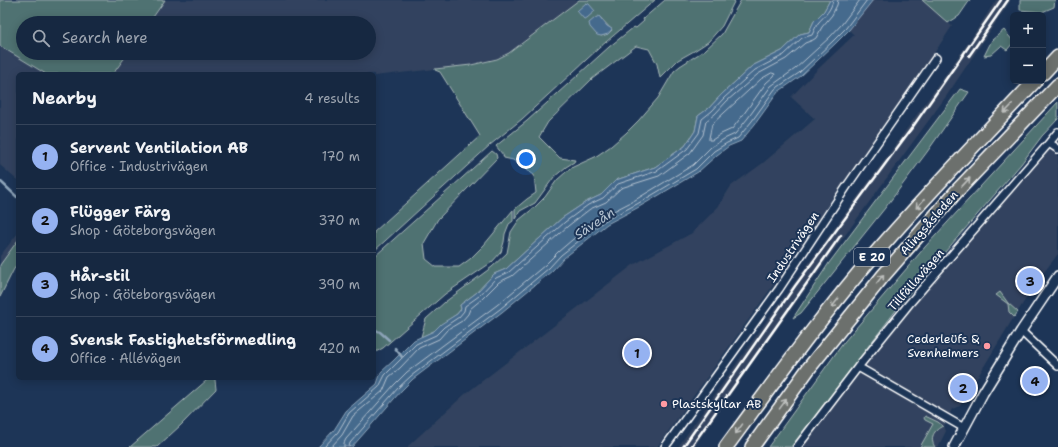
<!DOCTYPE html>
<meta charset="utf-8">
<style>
body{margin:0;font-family:"Shantell Sans",sans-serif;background:#23344c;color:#f1f3f6}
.controls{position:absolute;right:12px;top:12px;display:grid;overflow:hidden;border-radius:6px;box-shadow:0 2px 10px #0003}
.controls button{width:36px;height:36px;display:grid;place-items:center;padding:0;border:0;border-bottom:1px solid #35445a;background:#162841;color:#f1f3f6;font:20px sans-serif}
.you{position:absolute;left:526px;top:159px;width:14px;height:14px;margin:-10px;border:3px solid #fff;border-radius:50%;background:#1a73e8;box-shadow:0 0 0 6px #1a73e833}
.badge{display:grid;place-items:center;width:26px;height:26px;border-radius:50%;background:#95b2f1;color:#111;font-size:13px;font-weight:700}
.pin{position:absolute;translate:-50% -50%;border:2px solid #fff;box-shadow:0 1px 4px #0006}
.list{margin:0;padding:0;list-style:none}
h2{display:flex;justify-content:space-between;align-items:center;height:52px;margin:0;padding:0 16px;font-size:17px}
h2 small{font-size:13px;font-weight:400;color:#9ea6b1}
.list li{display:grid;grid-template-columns:26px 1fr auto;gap:12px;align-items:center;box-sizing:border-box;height:64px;padding:0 16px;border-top:1px solid #35445a}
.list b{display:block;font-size:15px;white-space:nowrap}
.list p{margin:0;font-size:13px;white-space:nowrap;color:#9ea6b1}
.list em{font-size:13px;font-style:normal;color:#9ea6b1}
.icon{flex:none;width:22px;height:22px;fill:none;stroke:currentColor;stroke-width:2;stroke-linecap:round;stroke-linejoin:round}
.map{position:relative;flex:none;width:1058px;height:447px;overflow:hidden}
.search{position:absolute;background:#162841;box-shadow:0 2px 10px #0003;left:16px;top:16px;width:360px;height:44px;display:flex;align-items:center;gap:10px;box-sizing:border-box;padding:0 14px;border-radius:22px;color:#9ea6b1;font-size:15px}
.panel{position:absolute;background:#162841;box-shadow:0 2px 10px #0003;left:16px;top:72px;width:360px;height:308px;border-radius:6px}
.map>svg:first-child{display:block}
.built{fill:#32435e}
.green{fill:#507272;stroke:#a8b8b8;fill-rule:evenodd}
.water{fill:#456a8d;stroke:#8fa6bb}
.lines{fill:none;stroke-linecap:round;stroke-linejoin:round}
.shore{stroke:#b5c3d1;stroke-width:1}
.stream{stroke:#8fa6bb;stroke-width:2.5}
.minor-casing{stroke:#fff;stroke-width:10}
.tertiary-casing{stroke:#fff;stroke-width:12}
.motorway-casing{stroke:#fff;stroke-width:16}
.minor{stroke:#1d3557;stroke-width:7}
.tertiary{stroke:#1d3557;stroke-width:9}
.motorway{stroke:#6c706d;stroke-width:13}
.rail{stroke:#fff;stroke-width:2.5}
.oneway{stroke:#bdbfbd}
.poi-dot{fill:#ff9aa2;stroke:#1d3557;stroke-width:1.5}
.labels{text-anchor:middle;stroke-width:4;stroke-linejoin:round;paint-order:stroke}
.shield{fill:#1d3557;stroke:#bbc2cd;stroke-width:1}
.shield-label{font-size:11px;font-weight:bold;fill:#fff}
.street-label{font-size:12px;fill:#fff;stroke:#1d3557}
.poi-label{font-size:12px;fill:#fff;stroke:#1d3557;text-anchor:end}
.water-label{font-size:13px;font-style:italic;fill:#b5c3d1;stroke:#1d3557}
</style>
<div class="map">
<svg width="1058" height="447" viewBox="0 0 1058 447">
<rect width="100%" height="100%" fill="#1d3557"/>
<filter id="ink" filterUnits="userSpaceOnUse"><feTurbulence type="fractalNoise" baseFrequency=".025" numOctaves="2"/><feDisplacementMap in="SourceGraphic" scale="8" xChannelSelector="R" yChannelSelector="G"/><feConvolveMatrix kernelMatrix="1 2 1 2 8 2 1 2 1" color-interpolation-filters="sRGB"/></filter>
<g filter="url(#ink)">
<path class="built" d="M165,0H579L509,53L497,59L471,65L374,76V74H113L128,53H369V23H149Z
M873,0H922L952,26L918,78L860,159L772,287L657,447H407L464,395L633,265L692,233L718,207L731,186L763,163L815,119L791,97L818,69L854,35L849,30Z
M996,0H1011L945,98L760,352L694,447H678L767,320L878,169L971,39Z
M0,46L46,74H18V181L0,165Z
M1058,135V254L1038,280L1009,325L960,406L952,409L944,426L946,431L938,447H802L856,375L908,311L948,265L1039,162Z
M18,233V240L0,265V256Z"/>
<path class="green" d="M0,0H165L149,23H23V53H128L113,74H46L0,46Z
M579,0H655L599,48L522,119L490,145L374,251V232L480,136L440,72L435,70V69L471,65L497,59L509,53ZM599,16L612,30L608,34L601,36Z
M665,0H735L722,26L708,42L694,51L678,60L660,78L657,64L649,49L636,46L592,79L548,122L539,137L560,158L575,160L574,162L566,167L554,177L535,203L520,211L515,219V209L527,199L536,193L534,175L513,160L504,158L503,155L496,146L527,121L609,47L634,27L636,28L644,21L643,19Z
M741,0H830L824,11L814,21L809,32L800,34L782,51L752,66L721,95L709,108L698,116L695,131L685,146L655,167L616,180L601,195L586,202L562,218L506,269L494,274L476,293L460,305L461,309L457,314L442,324L434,331L421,337L426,319L445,302L492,267L507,253L511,232L519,220L535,207L545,197L557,180L566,172L573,167L595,157L611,146L626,133L639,120L658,98L674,71L680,66L705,50L722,34Z
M922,0H970L959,16L948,23Z
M1020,0H1055L1054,7L1042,12L1020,10Z
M1004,30L1013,41V43L1007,50L1001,46L991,55L984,56L992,40Z
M960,89L969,92L927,152L885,208L801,313L793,318L829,263Z
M1058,102V119L1042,136L1021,164L907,296L791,447H768L844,342L925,247Z
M492,151L496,154L497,158L438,219L424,243L426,259L436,267H459L470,259L484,245L513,210V221L509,224L505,234L504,242L501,252L492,262L445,294L383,348L374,353V257Z
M18,240V264L14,269L0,297V265Z
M1000,292L1008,303L1018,312L1014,317L1009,312L1008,304L996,295Z
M208,378H214L215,380L216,389L181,425L157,447H130L207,380Z
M925,416L938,422L943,426C934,430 929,438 935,447H920L933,424L925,420L924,418Z"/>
<path class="water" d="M830,0H873L849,30L836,43L801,76L778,92L755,124L741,141L729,146L717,155L698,172L639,207L607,224L578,247L564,258L552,271L502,312L413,379L401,391L352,447H318L334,430L346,411L377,384L381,372L393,361L414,340L434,331L441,324L457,314L461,309L460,305L476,293L494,274L506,269L562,218L586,202L601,195L616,180L655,167L685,146L695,131L698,116L709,108L721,95L752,66L782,51L800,34L809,32L814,21L824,11Z
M586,3L589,4L595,11L587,18L584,19L577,11Z
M599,16L607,26L612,29L608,34L601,36L597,35L590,27L589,23L595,18Z"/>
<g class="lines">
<path class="shore" d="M772,73L775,74L774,76L766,83L743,115L732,129L721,134L712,140H709V138L712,124L761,79Z
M324,447L338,432L349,413L379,387L385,375L416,344L436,335L444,327L459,317L464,311L465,306L479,296L496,278L509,272L565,222L588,205L603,198L618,184L657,171L687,149L699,133L702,119L712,111L724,98L755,70L784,55L802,38L812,35C814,31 816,26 818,23C825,15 831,11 833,0
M331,447L342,435L353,416L383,391L389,377L400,368L419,348L439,339L447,330L462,321L468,314L470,309L482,299L499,282L512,276L568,226L590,209L606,202L621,188L659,176L690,153L703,135L706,121L715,114L727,101L758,74L786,59L805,43L813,40L816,38L822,27L832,15L837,5L838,0
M344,447V443L346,439L394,385L407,372L497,305L545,265L558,252L572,240L602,217L635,200L693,165L711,147L724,139L735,134L748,118L771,86L795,69L830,37L842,24L860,0
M349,447L350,443L398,388L411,376L500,309L549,268L561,255L575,244L604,221L637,204L696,169L714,151L727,143L738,138L752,121L775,89L799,73L833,41L846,28L867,0"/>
<path class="stream" d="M0,181L17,197
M374,329L380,332L389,340
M395,348L402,357"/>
<defs>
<path id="minor" d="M1049,143L1058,149
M1021,331L1058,366
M858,367L964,428
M665,447L779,289L849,183L936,58
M797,447L858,367L909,304L1049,143L1058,132"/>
<path id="tertiary" d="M954,447L983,393L1021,331L1058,276"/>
<path id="motorway" d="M1043,73L1058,57
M726,447C774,382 821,316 874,255C926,195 981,138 1035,81
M752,447L809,368L883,276L956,192L1058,85"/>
</defs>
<use href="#minor" class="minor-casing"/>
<use href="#tertiary" class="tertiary-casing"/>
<use href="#motorway" class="motorway-casing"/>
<use href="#minor" class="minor"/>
<use href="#tertiary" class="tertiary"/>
<use href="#motorway" class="motorway"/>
<path class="rail" d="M969,56L1008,0
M683,447L795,286L914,125L1001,0
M691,447L841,235"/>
</g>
<defs><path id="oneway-shaft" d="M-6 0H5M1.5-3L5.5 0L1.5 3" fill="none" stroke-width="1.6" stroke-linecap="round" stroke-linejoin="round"/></defs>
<g class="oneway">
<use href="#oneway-shaft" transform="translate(1008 109) rotate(134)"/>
<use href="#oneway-shaft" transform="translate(966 182) rotate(-47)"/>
<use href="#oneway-shaft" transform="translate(920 204) rotate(132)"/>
<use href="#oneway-shaft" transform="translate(880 279) rotate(-51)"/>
<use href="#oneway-shaft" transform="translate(835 303) rotate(129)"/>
<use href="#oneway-shaft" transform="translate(783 404) rotate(-54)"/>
<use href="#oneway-shaft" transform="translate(739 429) rotate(126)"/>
</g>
</g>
<g class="poi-dot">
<circle cx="987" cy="346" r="4"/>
<circle cx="664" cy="404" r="4"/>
</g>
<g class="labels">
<rect class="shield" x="854" y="248" width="36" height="18" rx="3"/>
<g class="shield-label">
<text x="872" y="261">E 20</text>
</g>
<g class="street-label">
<text transform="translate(929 223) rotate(-49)" y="4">Alingsåsleden</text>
<text transform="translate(793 247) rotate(-56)" y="4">Industrivägen</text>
<text transform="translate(916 280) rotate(-49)" y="4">Tillfällavägen</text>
</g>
<g class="poi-label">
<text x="979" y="343">Cederleüfs &amp;<tspan x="979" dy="14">Svenheimers</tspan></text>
<text x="672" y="408" text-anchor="start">Plastskyltar AB</text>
</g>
<g class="water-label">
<text transform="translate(594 223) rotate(-34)" y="5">Säveån</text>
</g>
</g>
</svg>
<div class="controls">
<button>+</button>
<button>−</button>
</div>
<div class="you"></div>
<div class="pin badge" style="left:637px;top:353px">1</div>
<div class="pin badge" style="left:963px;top:388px">2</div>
<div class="pin badge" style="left:1030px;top:281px">3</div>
<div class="pin badge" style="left:1035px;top:381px">4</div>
<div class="search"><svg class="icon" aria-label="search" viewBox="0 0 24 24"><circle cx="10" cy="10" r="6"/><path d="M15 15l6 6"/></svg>Search here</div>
<section class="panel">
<h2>Nearby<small>4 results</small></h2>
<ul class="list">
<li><span class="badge">1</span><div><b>Servent Ventilation AB</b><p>Office · Industrivägen</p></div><em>170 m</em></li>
<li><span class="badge">2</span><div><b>Flügger Färg</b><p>Shop · Göteborgsvägen</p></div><em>370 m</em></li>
<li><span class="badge">3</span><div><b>Hår-stil</b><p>Shop · Göteborgsvägen</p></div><em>390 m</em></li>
<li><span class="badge">4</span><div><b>Svensk Fastighetsförmedling</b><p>Office · Allévägen</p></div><em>420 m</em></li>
</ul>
</section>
</div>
